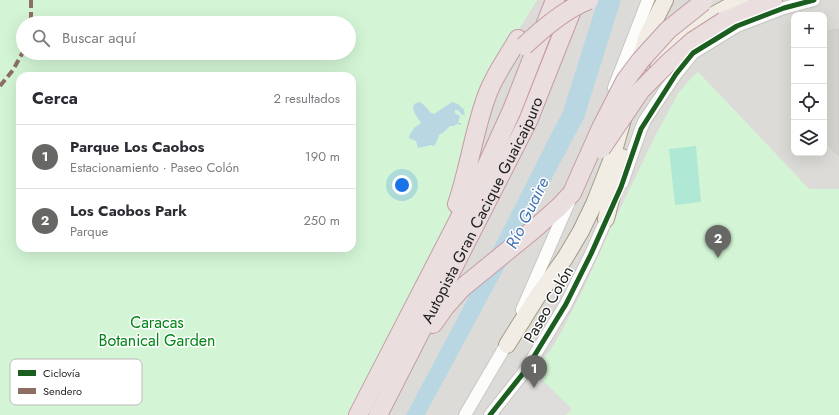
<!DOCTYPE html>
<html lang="es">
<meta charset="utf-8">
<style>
body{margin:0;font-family:Jost,sans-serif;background:#f2f2f3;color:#2b2b33}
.controls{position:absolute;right:12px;top:12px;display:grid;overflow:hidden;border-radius:8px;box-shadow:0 4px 16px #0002}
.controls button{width:36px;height:36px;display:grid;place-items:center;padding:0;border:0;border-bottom:1px solid #e1e1e2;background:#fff;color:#2b2b33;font:20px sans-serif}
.you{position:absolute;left:402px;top:185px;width:14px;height:14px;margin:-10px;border:3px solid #fff;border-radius:50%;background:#1a73e8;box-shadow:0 0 0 6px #1a73e833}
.badge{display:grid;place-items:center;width:26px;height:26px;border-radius:50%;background:#676765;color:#fff;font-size:13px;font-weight:700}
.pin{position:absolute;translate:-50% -33px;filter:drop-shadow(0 1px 2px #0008)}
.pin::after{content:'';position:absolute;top:21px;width:14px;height:12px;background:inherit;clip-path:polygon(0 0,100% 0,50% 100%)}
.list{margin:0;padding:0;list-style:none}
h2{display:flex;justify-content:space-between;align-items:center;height:52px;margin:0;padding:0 16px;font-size:17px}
h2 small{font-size:13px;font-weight:400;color:#7c7c81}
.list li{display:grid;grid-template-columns:26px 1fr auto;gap:12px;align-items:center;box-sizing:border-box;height:64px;padding:0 16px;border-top:1px solid #e1e1e2}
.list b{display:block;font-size:15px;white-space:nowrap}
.list p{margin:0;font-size:13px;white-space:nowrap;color:#7c7c81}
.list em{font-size:13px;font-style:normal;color:#7c7c81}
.icon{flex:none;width:22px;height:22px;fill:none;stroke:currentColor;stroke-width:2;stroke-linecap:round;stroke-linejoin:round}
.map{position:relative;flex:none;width:839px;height:415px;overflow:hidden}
.search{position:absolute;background:#fff;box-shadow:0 4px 16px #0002;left:16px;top:16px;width:340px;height:44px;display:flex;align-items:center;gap:10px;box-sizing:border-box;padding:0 14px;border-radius:22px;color:#7c7c81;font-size:15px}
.panel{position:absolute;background:#fff;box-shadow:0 4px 16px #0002;left:16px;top:72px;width:340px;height:180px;border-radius:12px}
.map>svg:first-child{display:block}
.residential{fill:#dcdbd8;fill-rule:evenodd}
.park{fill:#d3f5d5;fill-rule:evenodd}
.pitch{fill:#afe8d4}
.parking{fill:#dedddb}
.water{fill:#b8d7e3}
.building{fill:#d5d4d0;stroke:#d0cdc8}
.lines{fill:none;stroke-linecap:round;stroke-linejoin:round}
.minor-casing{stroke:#c6c6c3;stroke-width:14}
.major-casing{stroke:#a39b83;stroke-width:18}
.highway-casing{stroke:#c59ca5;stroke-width:20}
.minor{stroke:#fcfcfb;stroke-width:12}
.major{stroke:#f1ede4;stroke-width:16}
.highway{stroke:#ebdedf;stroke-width:18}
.highway-bridge-casing{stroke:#c59ca5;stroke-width:20;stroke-linecap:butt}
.highway-bridge{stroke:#ebdedf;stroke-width:18}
.quiet{stroke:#8d6e63;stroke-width:4;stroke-dasharray:8 4;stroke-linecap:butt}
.cycleway-casing{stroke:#fff;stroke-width:8}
.cycleway{stroke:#1b5e20;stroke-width:5}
.labels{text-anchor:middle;stroke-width:3;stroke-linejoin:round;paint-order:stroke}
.street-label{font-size:16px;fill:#1f1f1f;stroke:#fff}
.park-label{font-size:16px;fill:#048517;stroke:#fff}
.water-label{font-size:17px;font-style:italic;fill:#4475b5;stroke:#fff}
.key{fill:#fff;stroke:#bcbcbc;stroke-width:1}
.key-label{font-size:11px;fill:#1f1f1f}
</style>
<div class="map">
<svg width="839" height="415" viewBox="0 0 839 415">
<rect width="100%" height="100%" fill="#edece7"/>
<path class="residential" d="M537,0H839V189H809L698,72L678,94L656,135L612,226L583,290L562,331L550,351L523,384L504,415H348L427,262L495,67ZM794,15H824V153H794Z"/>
<path class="park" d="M0,0H537L495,67L460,188L448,219L427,262L348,415H0ZM23,23H349V53H23ZM20,76H352V248H20Z
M698,72L809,189H839V415H504L523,384L550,351L562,331L583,290L612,226L656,135L678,94L691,78Z"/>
<path class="pitch" d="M696,146L701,202L675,205L669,149Z"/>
<path class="parking" d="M531,369L572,409L566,415H501Z"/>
<path class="water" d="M598,0H621L584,118L500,276L425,415H406L465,304L563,111Z
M419,102C426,104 427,112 434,114L452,102L458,104L464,110L465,118L464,115L461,114L458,110H455V113L460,116L458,123H461V125L457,124L454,126H450L444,132L439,135L436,143L434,146L431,145L418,148L416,141L409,138V136L414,128L421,123C418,118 411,111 414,104Z"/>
<path class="building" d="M839,29V156L824,140V85L827,71L824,69V32Z"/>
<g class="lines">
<defs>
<path id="minor" d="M614,88L648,0
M622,183L641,129L645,120L676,74L693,53L737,26L784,8L814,0
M522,310L569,202
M465,415L510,338
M490,415L525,371L566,304L591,254L610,211"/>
<path id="major" d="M658,68C677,31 707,19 741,0
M606,219L622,157
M507,345L537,297L565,258L581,231L594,204L611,161L647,36L665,0"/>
<g id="highway">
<path d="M724,21L773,0"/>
<path d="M457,204C468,172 473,137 484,104C491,80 506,60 518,39"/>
<path d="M433,324L445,307L462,288L533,230L559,207L572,193"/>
<path d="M358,415L487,165L512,110L555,0"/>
<path id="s1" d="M378,415L528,121L576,0"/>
</g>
</defs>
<use href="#minor" class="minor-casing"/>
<use href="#major" class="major-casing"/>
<use href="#highway" class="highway-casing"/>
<use href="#minor" class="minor"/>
<use href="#major" class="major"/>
<use href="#highway" class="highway"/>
<defs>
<path id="highway-bridge" d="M524,46C541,30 567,8 589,0
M601,149L641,90L668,63L693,41L724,21
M572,193L601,128L625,81L640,61L668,30L703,2"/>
</defs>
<use href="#highway-bridge" class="highway-bridge-casing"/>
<use href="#highway-bridge" class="highway-bridge"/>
<path class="quiet" d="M31,0V23
M0,86L13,70L23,52"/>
<defs>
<path id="cycleway" d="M490,415L525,371L566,304L591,254L621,187L641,129L676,74L693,53L737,26L784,8L814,0"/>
</defs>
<use href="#cycleway" class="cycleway-casing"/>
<use href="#cycleway" class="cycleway"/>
</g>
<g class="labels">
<g class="street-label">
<text dy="6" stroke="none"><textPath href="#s1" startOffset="230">Autopista Gran Cacique Guaicaipuro</textPath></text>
<text transform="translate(548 304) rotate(-61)" y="6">Paseo Colón</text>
</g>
<g class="park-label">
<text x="157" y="328">Caracas<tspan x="157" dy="18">Botanical Garden</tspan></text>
</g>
<g class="water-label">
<text transform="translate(527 213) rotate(-64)" y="6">Río Guaire</text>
</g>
</g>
<rect x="10" y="359" width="132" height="46" rx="6" class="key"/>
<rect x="18" y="370" width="18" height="6" fill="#1b5e20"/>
<rect x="18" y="388" width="18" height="6" fill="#8d6e63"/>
<g class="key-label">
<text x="43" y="377">Ciclovía</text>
<text x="43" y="395">Sendero</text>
</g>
</svg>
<div class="controls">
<button>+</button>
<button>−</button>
<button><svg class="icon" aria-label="locate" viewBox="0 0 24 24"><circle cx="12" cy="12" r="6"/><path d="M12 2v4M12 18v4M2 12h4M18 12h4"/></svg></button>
<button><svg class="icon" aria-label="layers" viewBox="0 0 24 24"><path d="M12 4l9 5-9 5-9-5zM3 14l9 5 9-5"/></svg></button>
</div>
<div class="you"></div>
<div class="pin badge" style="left:534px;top:388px">1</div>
<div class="pin badge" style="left:718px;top:258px">2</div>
<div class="search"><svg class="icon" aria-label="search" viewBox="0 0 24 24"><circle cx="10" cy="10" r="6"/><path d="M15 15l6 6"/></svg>Buscar aquí</div>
<section class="panel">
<h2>Cerca<small>2 resultados</small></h2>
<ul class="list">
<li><span class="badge">1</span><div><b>Parque Los Caobos</b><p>Estacionamiento · Paseo Colón</p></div><em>190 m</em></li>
<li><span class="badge">2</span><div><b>Los Caobos Park</b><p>Parque</p></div><em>250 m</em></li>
</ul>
</section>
</div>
